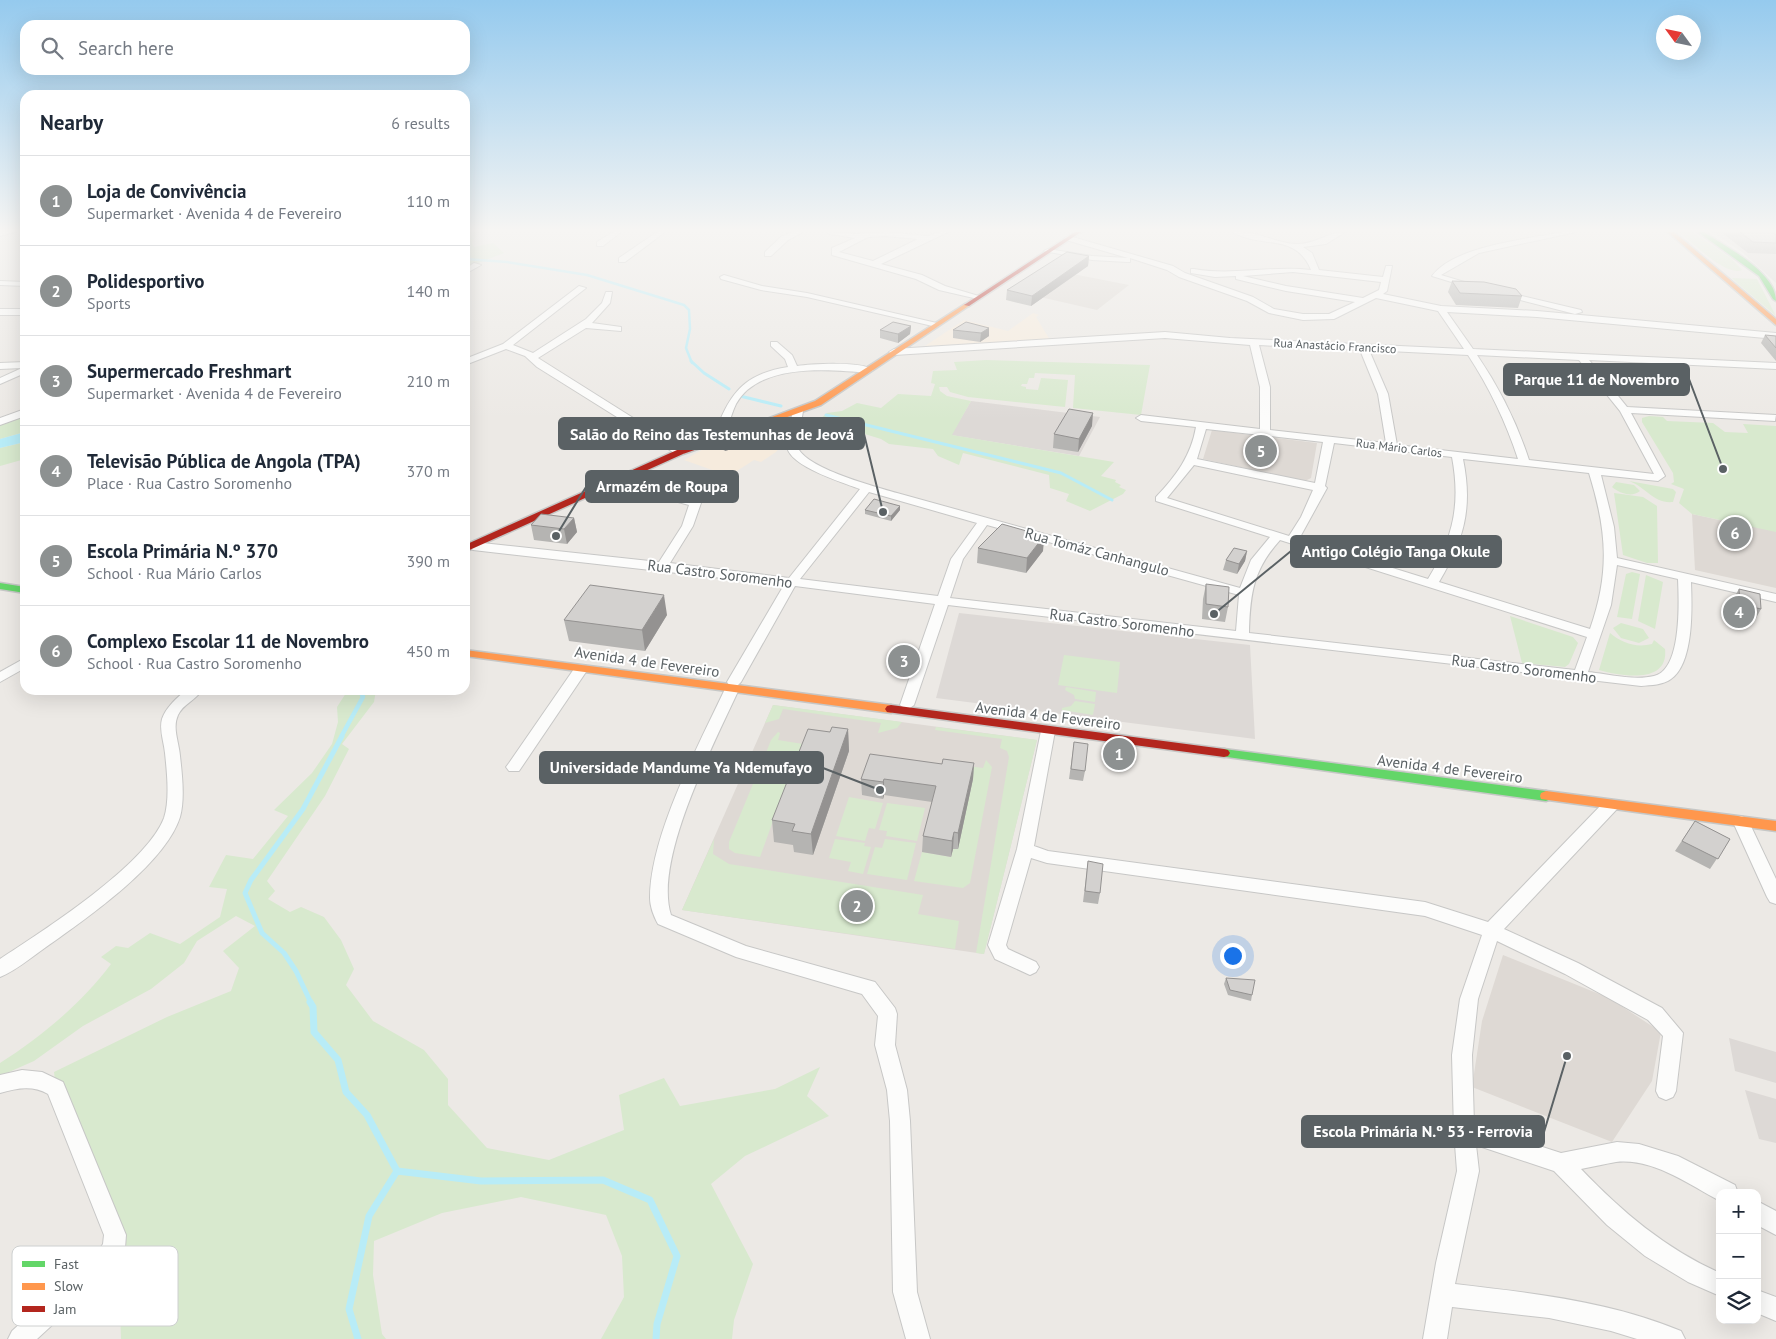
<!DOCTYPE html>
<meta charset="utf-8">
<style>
body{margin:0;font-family:"PT Sans",sans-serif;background:#f6f6f7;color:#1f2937}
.controls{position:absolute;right:15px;bottom:15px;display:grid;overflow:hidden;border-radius:10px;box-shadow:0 5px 20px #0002}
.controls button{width:45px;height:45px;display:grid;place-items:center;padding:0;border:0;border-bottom:1px solid #e0e1e3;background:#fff;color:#1f2937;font:25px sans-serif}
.compass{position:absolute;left:1656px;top:15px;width:45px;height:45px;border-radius:50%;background:#fff;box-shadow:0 5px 20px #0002;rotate:303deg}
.you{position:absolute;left:1232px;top:955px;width:18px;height:18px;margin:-12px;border:4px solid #fff;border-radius:50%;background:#1a73e8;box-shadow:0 0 0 8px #1a73e833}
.badge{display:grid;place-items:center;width:32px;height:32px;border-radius:50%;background:#8d9191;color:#fff;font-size:16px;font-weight:700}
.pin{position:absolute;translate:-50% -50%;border:2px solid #fff;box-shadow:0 1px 5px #0006}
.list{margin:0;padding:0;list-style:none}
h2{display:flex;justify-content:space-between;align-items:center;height:65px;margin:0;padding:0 20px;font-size:21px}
h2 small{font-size:16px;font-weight:400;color:#747a83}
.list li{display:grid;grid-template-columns:32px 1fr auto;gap:15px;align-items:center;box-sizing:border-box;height:90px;padding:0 20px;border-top:1px solid #e0e1e3}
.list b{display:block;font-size:19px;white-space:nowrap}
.list p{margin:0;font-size:16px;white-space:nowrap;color:#747a83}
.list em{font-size:16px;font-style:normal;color:#747a83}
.icon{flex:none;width:28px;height:28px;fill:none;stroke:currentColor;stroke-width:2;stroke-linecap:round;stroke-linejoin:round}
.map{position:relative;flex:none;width:1776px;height:1339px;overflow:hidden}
.search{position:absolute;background:#fff;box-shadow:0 5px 20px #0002;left:20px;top:20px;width:450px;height:55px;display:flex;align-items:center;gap:12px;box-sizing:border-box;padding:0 18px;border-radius:15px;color:#747a83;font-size:19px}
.panel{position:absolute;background:#fff;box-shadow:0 5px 20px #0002;left:20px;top:90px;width:450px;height:605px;border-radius:15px}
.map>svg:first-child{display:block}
.commercial{fill:#f6ebdd}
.industrial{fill:#ddd9d6}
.education{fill:#ded9d4}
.green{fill:#d8e9ce}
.water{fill:#b8ecf7}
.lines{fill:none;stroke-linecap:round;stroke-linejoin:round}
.stream-far4{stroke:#b8ecf7;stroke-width:2.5}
.stream-far3{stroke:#b8ecf7;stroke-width:3}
.stream-far2{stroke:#b8ecf7;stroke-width:4.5}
.stream-far1{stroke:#b8ecf7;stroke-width:5}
.stream{stroke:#b8ecf7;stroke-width:7}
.street-casing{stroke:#c7c7c6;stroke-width:2}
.fast-casing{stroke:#c6c7c6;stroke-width:3}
.slow-casing{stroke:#c6c7c6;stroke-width:3}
.jam-casing{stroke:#c6c7c6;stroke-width:3}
.street{fill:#fcfcfb;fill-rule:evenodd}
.fast{fill:#63d668;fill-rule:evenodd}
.slow{fill:#ff974d;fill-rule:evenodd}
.jam{fill:#b3261e;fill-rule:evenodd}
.wall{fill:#b5b4b2}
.shaded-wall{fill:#949291}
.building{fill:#d3d1cf;stroke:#949291}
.labels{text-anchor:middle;stroke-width:4;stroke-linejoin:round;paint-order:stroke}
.far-street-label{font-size:12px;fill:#5a6164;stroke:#fff}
.street-label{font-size:15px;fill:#5a6164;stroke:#fff}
.key{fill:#fff;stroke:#ced0d0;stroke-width:1}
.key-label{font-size:14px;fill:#5a6164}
.leader{fill:none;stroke:#5a6164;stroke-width:2}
.callout-dot{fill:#5a6164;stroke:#fff;stroke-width:2}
.callout{fill:#5a6164;stroke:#5a6164;stroke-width:2}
.callout-label{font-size:16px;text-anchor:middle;font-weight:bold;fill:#fff}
</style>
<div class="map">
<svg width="1776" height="1339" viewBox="0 0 1776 1339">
<rect width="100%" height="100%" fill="#ece9e5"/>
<path class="commercial" d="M1033,313L1039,315L1036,317L1050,340L925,346L964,320L1008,331Z
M787,421L784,442L776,452L761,462L754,460L729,476L684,460L714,443Z"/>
<path class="industrial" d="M1712,232H1776V283L1742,252Z
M971,401L1100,417L1079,456L951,435Z
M959,613L1250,645L1255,739L936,698Z
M1729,1038L1776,1052V1083L1735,1071Z
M1745,1090L1776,1099V1143L1759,1139Z"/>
<path class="education" d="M1042,268L1129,285L1097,310L1009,290Z
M1212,430L1317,443L1311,478L1305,481L1203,459Z
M1776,508V588L1695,570L1692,514L1724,521Z
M773,705L1037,740L984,954L682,910Z
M1503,955L1609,998L1661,1032L1652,1081L1612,1142L1472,1087L1482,1021Z"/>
<path class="green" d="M465,232H478L472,243L474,247L493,243L504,253L465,268Z
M1679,232H1693L1732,259L1742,270C1726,277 1692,242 1679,232Z
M1732,278L1757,279L1776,316L1738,284Z
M986,360L1150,365L1141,415L1073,408L1075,375L1035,373L1034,378H1029L1027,384H1022L1021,386L1026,387V389L1038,390L1041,378L1068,380L1065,407L968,397L950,392L947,387H939L940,391L947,396L971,401L952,435L1114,462L1101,476L1116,480L1115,482L1121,485L1119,487L1126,490L1123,494L1090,511L1066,501L1069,494L1050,488L1049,475L963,453L959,465L938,456L933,449L889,444L881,439L819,420L827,413L842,411L857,403L881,408L898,394L931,396L935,384L931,383L933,371L957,370L954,362Z
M25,413V432L0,439V425Z
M1649,416L1663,417L1667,421L1713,423L1725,432L1748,433L1743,424L1776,426V532L1692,514L1679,503L1684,489L1671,484L1674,482L1673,473L1642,422V418Z
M25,442V459L0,466V448Z
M1629,481L1673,489L1676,492L1673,502C1654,504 1646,487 1629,481Z
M1616,482L1634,485L1640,491C1632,498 1619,493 1612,487Z
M1614,493L1643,497L1657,506L1658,563H1647L1623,555Z
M1632,572L1640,574L1632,619L1617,617L1626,574Z
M1646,575L1663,582L1655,629L1638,621Z
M1510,616L1573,637L1578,643L1569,664L1565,667L1522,663Z
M1621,623L1643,629L1649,638L1639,643L1621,638L1613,628Z
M1610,633C1622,643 1636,648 1652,644L1654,640L1665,649C1669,685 1620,676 1599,670Z
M1064,655L1120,662L1117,693L1058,685Z
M1066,687L1096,692L1095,702L1075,699L1074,695L1065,690Z
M348,690H376L374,702L342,744L349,749L325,796L267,881L275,891L268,899L290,912L301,907L324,917L341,940L354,969L346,985L373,1021L424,1050L448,1079V1105L487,1148L549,1160L624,1130L619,1095L664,1078L680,1106L775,1089L820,1067L807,1096L829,1116L745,1156L711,1184L753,1264L734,1320L732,1339H601L624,1297L622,1256L606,1215L521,1197L442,1213L374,1241L373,1275L382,1334L386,1339H121L120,1309L111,1280L114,1247L56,1088L54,1072L167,1017L231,991L239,968L223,951L255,926L236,916L197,941L184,963L151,989L83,1026L34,1061L0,1076V1063C41,1037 82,1003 111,964L101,957L116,946L128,948L150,933L180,944L220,917L227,889L209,887L226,855L253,859L288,816L274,810L312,773L332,744L338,722L337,707Z
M1075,701L1095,704L1093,715L1062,710V708L1071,706Z
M773,705L902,722L897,728L878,733L881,723L783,709L779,719L765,723Z
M936,727L1037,740L984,954L976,953L1009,757L1007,751L1000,748L1002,739L935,730Z
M778,732L780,733L778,740L803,744L793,770L767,767L762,763L771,740Z
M986,760L992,767L970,883L963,888L914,881L922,852L951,857L953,849L945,763L983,768Z
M763,779L787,782L760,857L735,853L729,849V842L753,784Z
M849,797L883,803L875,829L869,828L865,841L836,836Z
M887,803L925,808L917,841L886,836L887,831L879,830Z
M714,839L713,854L729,864L923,895L918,914L959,921L955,949L682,910Z
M835,839L865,843L864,846L871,847L863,874L848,871L851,862L829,858Z
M885,839L916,843L907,880L867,874L875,847L882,848Z"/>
<path class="water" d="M25,432V442L0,448V439Z"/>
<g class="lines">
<path class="stream-far4" d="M465,259L507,262L587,275L684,305L689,310L690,329L686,348L692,363"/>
<path class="stream-far3" d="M691,361L704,373L729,389
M740,396L781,406
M826,415L1061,473L1112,500"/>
<path class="stream-far2" d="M341,737L363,697L360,690"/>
<path class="stream-far1" d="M311,1003L296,971L284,953L262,933L245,893L251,880L303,809L342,736"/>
<path class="stream" d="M310,1002L313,1007L314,1032L338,1060L346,1092L367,1115L397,1171L481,1181L603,1180L650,1200L677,1256L657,1324L656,1339
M358,1339L349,1309L369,1216L397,1171"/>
<defs>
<path id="street" d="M0,232H15L0,236Z
M613,232H621L603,246H597V242Z
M657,232H665L625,262H619V258Z
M794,232H803L788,240L771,256H765V252L782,236Z
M827,232L856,234L885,232L928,236L939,232H948L881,264L922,275L945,286L982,297L978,299L939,290L916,279L832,255V248L855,238L830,234ZM885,236L918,239L873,261L839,252L868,237Z
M1233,232C1255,230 1275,243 1296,244C1314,245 1328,232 1345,232L1326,244L1303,247L1312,253L1319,270L1383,277L1386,266H1392L1387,291L1383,294L1441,306L1537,311L1776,333V339L1537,317L1447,312L1473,349L1776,363V369L1589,360L1627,407L1776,415L1775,421L1631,413L1665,476L1658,481L1601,475L1614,527L1617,558L1776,594V602L1691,582C1692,607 1694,663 1671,679C1663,685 1651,685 1641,686L948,605L914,705L907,710L900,705L935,604L795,586L741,682L737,686L739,689C715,742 653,859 671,915L746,946L875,982L895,1008L897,1014L895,1045L907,1090L910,1121L917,1292L930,1339H906L893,1292L890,1121L887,1090L875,1045L878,1016L862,994L736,957L658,924C654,917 650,906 650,898C650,836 698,746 725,689L729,685L727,682L784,585L473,550L467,546L473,542L659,562L682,526L689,505L610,483V479L614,478L699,501L701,503L693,526L670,563L789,578L860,489C844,483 788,466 787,446C786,435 791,422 793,411L798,408L803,411L797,446C804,468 876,487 897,493L1240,588L1251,560L1270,537L1156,501V497C1176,476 1191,456 1196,427L1141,421L1136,418L1141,415L1260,429V387L1250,345L1165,338L894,355L889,352L894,349L1165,332L1230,338L1464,349L1438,311L1376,298L1334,319L1303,320L1269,313L1247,301L1179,277L1167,270L1130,258V262H1127L1092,260L1044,251L1048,249L1092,256L1128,258L1066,240L1065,238L1069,236L1173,266L1185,273L1253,297L1274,309L1303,314H1329L1355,302L1286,291L1236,279V276L1215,277L1191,273V269H1194C1233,276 1272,265 1311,270C1296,232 1260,249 1233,232ZM1293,272L1381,282L1379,290L1363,298L1286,286L1243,276ZM1259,345L1360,350L1378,394L1386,443L1270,430V387ZM1369,350L1468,355C1489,387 1506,422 1518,459L1397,445L1388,394ZM1477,355L1579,360L1620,411L1654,474L1529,460C1517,423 1499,387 1477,355ZM1206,429L1323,442L1315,483L1197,459ZM1334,443L1452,457C1461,505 1453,538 1428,579L1299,539L1327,488L1325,486ZM1463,459L1589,473C1607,531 1610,572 1590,629L1439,582C1464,540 1473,508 1463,459ZM1194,465L1313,490L1301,517L1289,536L1167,498ZM869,492L977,523L951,559L938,596L800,579ZM987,525L1239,595L1236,631L950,598L963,559ZM1280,540L1587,637L1575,670L1249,633C1250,594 1253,570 1280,540ZM1617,565L1678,579C1679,601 1682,670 1654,676C1634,681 1609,674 1588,672L1611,605Z
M1563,232H1576L1479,253L1441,275L1471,284V288L1432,276C1454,246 1527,239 1563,232Z
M474,263L481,265L465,274V269Z
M724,275L762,286L807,293L941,324L937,327L807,297L761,290L721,279L720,277Z
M0,281L25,282V286L0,285Z
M579,286L586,288L513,345L533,353L586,319L602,303L606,292H612L610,303L592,323L621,327V331L586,328L538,358L684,450V454H676L537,367L525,356L506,349L465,365V359L503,344Z
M1501,291L1581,310L1582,312L1575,314L1501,295Z
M0,309H25V315H0Z
M771,342H777L792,355L797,366C812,364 862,361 873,370L868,373C829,369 758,363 736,404C733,410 731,417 729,423L738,432L733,435L719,423C733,388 750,373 788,367L785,359L771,346Z
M25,362V373L0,384V378L22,368L0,369V363Z
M25,409V416L0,425V418Z
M25,658V668L0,682V672Z
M581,665L588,669L519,771H509L506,767L509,763L576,666Z
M186,690H202C196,700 183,704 178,715C172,728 179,742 180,756C182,774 185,799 180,817C165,865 83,921 42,950C29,959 15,971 0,977V959C43,931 146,865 164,818C170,800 167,772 165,753C164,742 159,730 162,719C166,707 177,698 186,690Z
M1048,726L1055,731L1034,846L1048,851L1425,902L1488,922L1605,801H1617L1619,805L1617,809L1504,929L1578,963L1662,1008L1683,1033L1676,1091L1673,1097L1666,1100L1659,1097L1656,1091L1663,1036L1648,1020L1565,974L1497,941L1478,999L1472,1055L1474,1125L1561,1153L1617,1142L1639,1144L1678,1156L1735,1185L1738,1193H1720V1201C1688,1184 1653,1158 1616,1162C1604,1164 1592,1167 1581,1169C1622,1212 1666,1249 1720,1273V1296L1688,1282L1645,1256L1607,1225L1554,1171L1476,1145L1479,1171L1455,1284C1532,1293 1609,1301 1681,1331L1685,1339H1637L1611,1331L1549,1318L1452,1307L1447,1339H1423L1436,1263L1457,1171L1454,1131L1452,1055L1460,999L1482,935L1425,916L1047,863L1031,858L1006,945L1008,949L1036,962L1039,967L1036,972L1030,975L995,959L988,945L1017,849L1041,731Z
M1741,816L1747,818L1749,822L1776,879V904L1770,902L1767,897L1733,822L1735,818Z
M22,1070L42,1072L63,1082L126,1235L125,1248L112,1270L37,1339H8L12,1331L96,1254L103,1244L104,1235L48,1094C33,1085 17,1088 0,1093V1075Z
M1757,1201L1776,1211V1235L1757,1225Z
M1757,1290L1776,1297V1321L1757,1313Z"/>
<path id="fast" d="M1698,232H1704C1726,247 1776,272 1776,301L1773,299L1759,276Z
M0,583L25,587V593L0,589Z
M1224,749L1546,791L1551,793L1552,796L1551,799L1546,801L1220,756L1218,753L1220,750Z"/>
<path id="slow" d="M1668,232H1674L1776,319V325Z
M965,304L970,305L821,405L723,440H717L716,438L815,401Z
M465,650L891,705L897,709L891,713L465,656Z
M1546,791L1776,821V831L1541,799L1540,796L1541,793Z"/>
<path id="jam" d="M1075,232H1081L969,306L964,305Z
M720,435L723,436V440L683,454L465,552V545L677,450Z
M891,705L1224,749L1228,750L1230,753L1228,756L1224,757L887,712L885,709L887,706Z"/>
</defs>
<use href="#street" class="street-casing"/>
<use href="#fast" class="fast-casing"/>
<use href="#slow" class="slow-casing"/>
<use href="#jam" class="jam-casing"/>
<use href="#street" class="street"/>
<use href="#fast" class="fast"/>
<use href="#slow" class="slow"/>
<use href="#jam" class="jam"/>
</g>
<path class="wall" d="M1721,232H1772L1776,235V254L1748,253Z
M1089,256L1088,266L1031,306L1006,300L1007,290Z
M1452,281L1522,296L1518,308L1456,305L1448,292Z
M911,326L910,334L898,343L880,338V330Z
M989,328V336L980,342L953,338V330Z
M1765,335L1776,336V361L1761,343Z
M1092,426L1078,452L1053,448L1054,434Z
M716,436L767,438L725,451L717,446Z
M900,506V510L891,521L865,514V510Z
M574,518L577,532L567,544L534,540L531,525Z
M1044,536L1043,551L1026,573L977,563L978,548Z
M1247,551L1245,561L1237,574L1223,570L1226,560Z
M1206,584L1228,607L1225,622L1202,619L1203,599Z
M1739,589L1761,609L1755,620L1734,614L1733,599Z
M667,615L645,651L569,641L564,620Z
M848,729L849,751L813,855L794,852L793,845L774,842L772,820L830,732Z
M1074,742L1085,771L1083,781L1069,779Z
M974,763L973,779L958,849H953L951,857L922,852L923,836L932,802L884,795L883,799L862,795L861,779L942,764Z
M1695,821L1730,839L1710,869L1675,851Z
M1088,861L1100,893L1098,904L1083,902Z
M1226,978L1252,995L1251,1001L1228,995L1224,984Z"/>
<path class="shaded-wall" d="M1089,256L1088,266L1031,306L1032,296Z
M911,326L910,334L898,343V334Z
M989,328V336L980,342L981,333Z
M1093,413L1092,426L1078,452L1079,439Z
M766,429L767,438L725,451L724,442Z
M900,506V510L891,521V516Z
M574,518L577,532L567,544L564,529Z
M1044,536L1043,551L1026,573L1027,558Z
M1247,551L1245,561L1237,574L1239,564Z
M664,595L667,615L645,651L642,630Z
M848,729L849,751L813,855L811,834Z
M974,763L973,779L958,849V833Z
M884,779V795L883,799V782Z
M954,832L953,849L951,857L952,841Z"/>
<path class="building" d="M1740,232H1772L1776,235V243L1753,242Z
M1067,252L1089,256L1032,296L1007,290Z
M1452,281L1484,282L1516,289L1522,296L1460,293Z
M893,322L911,326L898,334L880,330Z
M966,322L989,328L981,333L953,330Z
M1765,335L1776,336V348Z
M1069,409L1093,413L1079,439L1054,434Z
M874,499L900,506L891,516L865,510Z
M541,514L574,518L564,529L531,525Z
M1002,524L1044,536L1027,558L978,548Z
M1234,548L1247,551L1239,564L1226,560Z
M1206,584L1229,587L1228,607L1206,604Z
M590,585L664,595L642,630L564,620Z
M1739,589L1760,594L1761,609L1740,604Z
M832,727L848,729L811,834L792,831L795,824L772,820L808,729L830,732Z
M1074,742L1088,744L1085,771L1071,769Z
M870,754L942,764L943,759L974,763L958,833L954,832L952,841L923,836L936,786L884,779L883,782L861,779Z
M1695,821L1730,839L1718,859L1682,841Z
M1088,861L1103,864L1100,893L1085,891Z
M1226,978L1255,980L1252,995L1230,990Z"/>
<linearGradient id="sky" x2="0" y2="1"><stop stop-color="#95caee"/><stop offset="0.55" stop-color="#f6f5f3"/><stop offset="1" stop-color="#f6f5f3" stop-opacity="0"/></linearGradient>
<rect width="1776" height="419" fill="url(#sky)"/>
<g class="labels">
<g class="far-street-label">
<text transform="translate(1335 346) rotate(3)" y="4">Rua Anastácio Francisco</text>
<text transform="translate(1399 448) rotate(7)" y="4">Rua Mário Carlos</text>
</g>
<g class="street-label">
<text transform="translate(1097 552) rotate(15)" y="5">Rua Tomáz Canhangulo</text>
<text transform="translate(720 574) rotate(7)" y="5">Rua Castro Soromenho</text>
<text transform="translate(1122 623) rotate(7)" y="5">Rua Castro Soromenho</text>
<text transform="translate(647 662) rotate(8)" y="5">Avenida 4 de Fevereiro</text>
<text transform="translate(1524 669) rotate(7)" y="5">Rua Castro Soromenho</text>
<text transform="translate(1048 716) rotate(7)" y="5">Avenida 4 de Fevereiro</text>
<text transform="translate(1450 769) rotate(7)" y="5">Avenida 4 de Fevereiro</text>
</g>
</g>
<rect x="12" y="1246" width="166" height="80" rx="8" class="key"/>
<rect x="22" y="1261" width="23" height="6" fill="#63d668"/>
<rect x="22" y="1283" width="23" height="7" fill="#ff974d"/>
<rect x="22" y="1306" width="23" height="6" fill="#b3261e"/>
<g class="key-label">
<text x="54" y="1269">Fast</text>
<text x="54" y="1291">Slow</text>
<text x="54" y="1314">Jam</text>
</g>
<path class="leader" d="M1723 469L1689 379M883 512L864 434M556 536L586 487M1214 614L1291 551M880 790L823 768M1567 1056L1544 1132"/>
<g class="callout-dot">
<circle cx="1723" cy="469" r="5"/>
<circle cx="883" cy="512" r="5"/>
<circle cx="556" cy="536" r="5"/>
<circle cx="1214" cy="614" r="5"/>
<circle cx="880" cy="790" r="5"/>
<circle cx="1567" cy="1056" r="5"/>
</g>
<g class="callout">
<rect x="1504" y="364" width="185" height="31" rx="5"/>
<rect x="559" y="418" width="305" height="31" rx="5"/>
<rect x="586" y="471" width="152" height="31" rx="5"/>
<rect x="1291" y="536" width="210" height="31" rx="5"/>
<rect x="540" y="752" width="283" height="31" rx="5"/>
<rect x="1302" y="1116" width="242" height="31" rx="5"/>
</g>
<g class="callout-label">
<text x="1597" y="385">Parque 11 de Novembro</text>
<text x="712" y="440">Salão do Reino das Testemunhas de Jeová</text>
<text x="662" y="492">Armazém de Roupa</text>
<text x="1396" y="557">Antigo Colégio Tanga Okule</text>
<text x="681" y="773">Universidade Mandume Ya Ndemufayo</text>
<text x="1423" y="1137">Escola Primária N.º 53 - Ferrovia</text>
</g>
</svg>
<div class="controls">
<button>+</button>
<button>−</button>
<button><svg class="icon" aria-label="layers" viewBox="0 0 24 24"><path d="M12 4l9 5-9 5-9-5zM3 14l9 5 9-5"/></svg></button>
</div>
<svg class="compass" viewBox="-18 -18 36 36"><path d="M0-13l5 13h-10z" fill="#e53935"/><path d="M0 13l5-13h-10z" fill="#747a83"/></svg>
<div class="you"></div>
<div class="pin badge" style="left:1119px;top:754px">1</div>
<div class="pin badge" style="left:857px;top:906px">2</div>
<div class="pin badge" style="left:904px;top:661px">3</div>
<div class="pin badge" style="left:1739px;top:612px">4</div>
<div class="pin badge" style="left:1261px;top:451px">5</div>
<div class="pin badge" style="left:1735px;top:533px">6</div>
<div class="search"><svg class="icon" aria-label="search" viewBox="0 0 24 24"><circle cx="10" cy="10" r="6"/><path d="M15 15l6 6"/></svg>Search here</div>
<section class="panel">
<h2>Nearby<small>6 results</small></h2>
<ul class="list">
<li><span class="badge">1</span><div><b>Loja de Convivência</b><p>Supermarket · Avenida 4 de Fevereiro</p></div><em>110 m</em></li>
<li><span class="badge">2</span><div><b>Polidesportivo</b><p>Sports</p></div><em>140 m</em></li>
<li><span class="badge">3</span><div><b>Supermercado Freshmart</b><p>Supermarket · Avenida 4 de Fevereiro</p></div><em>210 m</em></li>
<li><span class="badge">4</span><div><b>Televisão Pública de Angola (TPA)</b><p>Place · Rua Castro Soromenho</p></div><em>370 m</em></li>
<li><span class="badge">5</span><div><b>Escola Primária N.º 370</b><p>School · Rua Mário Carlos</p></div><em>390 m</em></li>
<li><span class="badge">6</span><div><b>Complexo Escolar 11 de Novembro</b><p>School · Rua Castro Soromenho</p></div><em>450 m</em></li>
</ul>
</section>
</div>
